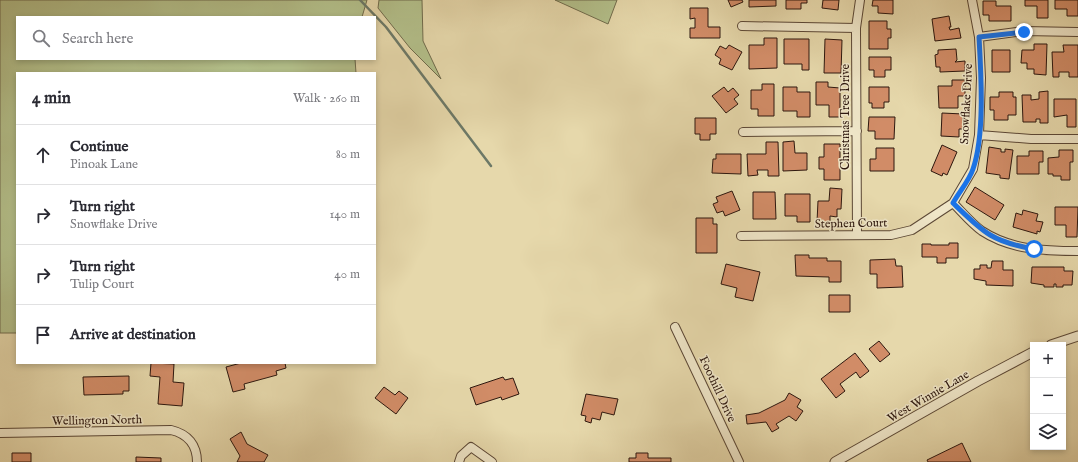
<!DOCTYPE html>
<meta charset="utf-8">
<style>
body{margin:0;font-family:"IM FELL English",serif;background:#f7f7f7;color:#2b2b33}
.controls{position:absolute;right:12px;bottom:12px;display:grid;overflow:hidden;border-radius:0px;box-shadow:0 2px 6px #0003}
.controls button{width:36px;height:36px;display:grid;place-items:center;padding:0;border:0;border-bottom:1px solid #e1e1e2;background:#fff;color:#2b2b33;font:20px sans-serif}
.stop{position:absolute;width:12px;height:12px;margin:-9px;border:3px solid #1a73e8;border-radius:50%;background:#fff}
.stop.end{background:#1a73e8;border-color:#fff;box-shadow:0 1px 4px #0008}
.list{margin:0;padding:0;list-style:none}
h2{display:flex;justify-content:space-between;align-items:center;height:52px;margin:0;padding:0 16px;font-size:17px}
h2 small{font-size:13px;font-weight:400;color:#7c7c81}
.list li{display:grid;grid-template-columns:26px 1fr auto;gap:12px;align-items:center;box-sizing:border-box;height:60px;padding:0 16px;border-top:1px solid #e1e1e2}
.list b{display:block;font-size:15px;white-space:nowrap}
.list p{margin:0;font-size:13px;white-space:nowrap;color:#7c7c81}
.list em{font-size:13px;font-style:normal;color:#7c7c81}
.icon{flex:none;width:22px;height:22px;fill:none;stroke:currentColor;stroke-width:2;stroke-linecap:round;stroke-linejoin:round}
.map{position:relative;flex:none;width:1078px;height:462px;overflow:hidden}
.search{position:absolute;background:#fff;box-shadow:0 2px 6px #0003;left:16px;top:16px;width:360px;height:44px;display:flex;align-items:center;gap:10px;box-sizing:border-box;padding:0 14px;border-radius:0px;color:#7c7c81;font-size:15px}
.panel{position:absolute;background:#fff;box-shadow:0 2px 6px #0003;left:16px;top:72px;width:360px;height:292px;border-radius:0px}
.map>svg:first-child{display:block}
.green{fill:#b3bf8a;stroke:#706b4c}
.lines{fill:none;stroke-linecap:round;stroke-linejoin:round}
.stream{stroke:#6d7967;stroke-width:2.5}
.building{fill:#d18c67;stroke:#2d170e}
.minor-casing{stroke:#5b4735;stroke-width:10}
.tertiary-casing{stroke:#5b4735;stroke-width:11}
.minor{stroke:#efe6c8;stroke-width:8}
.tertiary{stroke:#efe6c8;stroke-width:9}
.route{stroke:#1a73e8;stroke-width:5}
.labels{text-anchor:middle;stroke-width:3;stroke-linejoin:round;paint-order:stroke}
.street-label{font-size:12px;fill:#2d170e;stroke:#efe6c8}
</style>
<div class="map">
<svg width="1078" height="462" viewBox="0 0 1078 462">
<rect width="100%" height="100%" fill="#e6d8ab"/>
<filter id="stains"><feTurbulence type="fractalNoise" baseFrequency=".005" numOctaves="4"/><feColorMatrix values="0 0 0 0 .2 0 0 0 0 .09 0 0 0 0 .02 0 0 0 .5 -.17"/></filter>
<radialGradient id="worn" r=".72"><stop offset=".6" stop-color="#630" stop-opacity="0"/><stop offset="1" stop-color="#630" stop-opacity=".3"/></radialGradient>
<path class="green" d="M0,0H367L362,17H17V59H355L356,73H17V333H0Z
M379,0H422L423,41L441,79L410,48L378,8Z
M555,0H617L608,24Z"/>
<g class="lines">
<path class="stream" d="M360,0L386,27L491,166"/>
</g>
<path class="building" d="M728,0H742L743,2L731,7Z
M749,0H776V6L749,7Z
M786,0H807V3H801V9H786Z
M823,0H839L838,10L822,8Z
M873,0H893V14L878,13V6H872Z
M1025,0H1048V18H1037V6H1025Z
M1055,0H1078V16H1067V9H1055Z
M983,1H996V6H1011V21H989V15H983Z
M690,8H708V27H720V38H690V28H695V18L690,19Z
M949,16L951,27H949L950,30L959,28L961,38L935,41L932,19Z
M869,21H887V29H891V38H888V49H869Z
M764,38H777V68L749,69V45H764Z
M784,39H809V70H802V64H784Z
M825,39L842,40L841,73H824Z
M1034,44H1047L1046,75L1034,74V69H1027V63H1021L1022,50H1034Z
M729,45L742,52L732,70L719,64L721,59L715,55L720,46L726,49Z
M1063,45H1078V77H1069V72H1059V77H1053L1052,52H1064Z
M956,49L957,60L955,62L965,61V71L940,72V67H936L935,55L938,54V50Z
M992,50H1010V72H992Z
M869,57H891V70H885V77H874V70H869Z
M952,80H965V96H958V108H939L938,86H952Z
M816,82H828V87L840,88V117H829V105H816Z
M762,84H774V116H758V109H751V90H762Z
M724,87L728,92L733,88L739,95L734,99L738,104L726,113L712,96Z
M783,87H797V92H810V117H797V111H783Z
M869,87H889V102H884V108H872V103H869Z
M1048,91V123H1040V119H1036V122H1023L1022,95H1031V100L1039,99V92Z
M999,92H1013V97H1016V115H1008V120H994V110H990V97H999Z
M1054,99H1076V127H1067V115L1054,117Z
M942,113L963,114V129H959V137L941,136Z
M869,117H895L894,139H875V131H868Z
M695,118H716V134H710V140H700V134H695Z
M794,141L795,153H807V170L783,171V142Z
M766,142H778L779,176H768V170H757L758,175L748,176L747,154H766Z
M824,144H840V180H824V169H819V157H824Z
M942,145L957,152L947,175L943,173L942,176L931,171Z
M989,147L1001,149V152H1005V149L1013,150L1009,179L1000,178V175L986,173Z
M876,148H894V171H870V159H876Z
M1059,150H1073V162H1070V180H1061V176H1053V174H1048V158L1059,157Z
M1029,151H1043V162H1039V174H1017V156H1029Z
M716,154H741V174L712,173L713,159H716Z
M975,187L1004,205L995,220L966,202Z
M830,188L842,189L841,209H837V217L830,216V222H817L818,201H829Z
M732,191L740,210L725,216L723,211L717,213L713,204L718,202L716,197Z
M753,192H775L776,219H753Z
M785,194H810V222H797V216H785Z
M1055,207H1078L1077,237H1066V225H1055Z
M1023,210L1038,214L1036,221L1043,222L1040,232L1037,231V234L1013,227L1016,213L1022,215Z
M696,218H713V224H717V253H696Z
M949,243H958V258H946V263H937V257H922V244H931V245H949Z
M795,255H809V258H827V261H841V282H829V277L796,276Z
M895,259L896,266H902L903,287L877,288V274H870V260Z
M992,261H1003V270H1013V286L986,285V281L974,279V269H980V265H987V268H991Z
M726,264L760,272L753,301L735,297L737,288L721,284Z
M1032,267H1064V271H1073L1072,285H1063V287H1056V284H1054V287H1044V285L1031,283Z
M829,295H850V312H829Z
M879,341L890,354L880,362L869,349Z
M855,353L869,371L860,378L856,372L840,384L845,391L836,398L821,379Z
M151,363L174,364L173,382L184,383L182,406L158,404L160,377L150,376Z
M241,363H285L286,368L276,371L277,375L244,384L245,389L233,392L226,367Z
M129,376V391H123V394L84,395L83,377Z
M503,377L505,380L513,378L519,394L502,400L501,397L476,405L470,388Z
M384,387L395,395L399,391L408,398L396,414L375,398Z
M789,393L801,400L797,407L803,411L796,421L789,416L776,424L779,428L772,432L766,422L747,424L746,415L759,413L785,400Z
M586,394L618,399L614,415L602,412L600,420L592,418L591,423L585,421L586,416L581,415Z
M241,432L247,444L268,455L264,462H237L240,456L230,439Z
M962,443L971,462H928L927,460Z
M12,453H31V462H12Z
M636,453H648V458H671V462H629V458H636Z
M136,457L161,458V462H136Z"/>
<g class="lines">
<defs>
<path id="minor" d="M742,26L856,28
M979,37L1024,31L1078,32
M743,132L857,131
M979,135L1031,139H1078
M953,203C962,212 972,224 982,231C1011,250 1045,251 1078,251
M857,235L856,28L860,0
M741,236L891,235L912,230L953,203L973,169L979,135L981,78L979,37L972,0
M675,327L739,462
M0,433L171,430C188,434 197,445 197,462
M459,462L461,456L471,447L492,462"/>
<path id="tertiary" d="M1051,345L1078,336
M835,462L978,381L1033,352"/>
</defs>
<use href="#minor" class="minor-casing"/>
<use href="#tertiary" class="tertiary-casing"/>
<use href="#minor" class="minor"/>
<use href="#tertiary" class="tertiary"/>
</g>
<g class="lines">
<path class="route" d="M1024,32L979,37C981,73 985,135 973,169C969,181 959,192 953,203C983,232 992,242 1034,249"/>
</g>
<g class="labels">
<g class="street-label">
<text transform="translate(966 104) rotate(-87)" y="4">Snowflake Drive</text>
<text transform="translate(845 117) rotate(-90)" y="4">Christmas Tree Drive</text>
<text transform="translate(851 223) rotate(-1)" y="4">Stephen Court</text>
<text transform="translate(718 389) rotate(65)" y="4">Foothill Drive</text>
<text transform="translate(928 396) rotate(-30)" y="4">West Winnie Lane</text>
<text transform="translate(97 420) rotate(-1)" y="4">Wellington North</text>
</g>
</g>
<rect width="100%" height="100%" filter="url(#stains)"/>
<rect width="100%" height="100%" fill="url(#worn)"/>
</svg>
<div class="controls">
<button>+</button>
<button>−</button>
<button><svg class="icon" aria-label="layers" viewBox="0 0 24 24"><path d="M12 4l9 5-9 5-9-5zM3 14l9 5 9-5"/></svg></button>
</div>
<div class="stop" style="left:1034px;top:249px"></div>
<div class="stop end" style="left:1024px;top:32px"></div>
<div class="search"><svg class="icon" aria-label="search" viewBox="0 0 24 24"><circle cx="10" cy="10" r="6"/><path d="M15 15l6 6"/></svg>Search here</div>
<section class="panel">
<h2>4 min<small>Walk · 260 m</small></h2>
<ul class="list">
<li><svg class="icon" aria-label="ahead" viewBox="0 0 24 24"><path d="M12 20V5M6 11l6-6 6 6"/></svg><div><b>Continue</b><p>Pinoak Lane</p></div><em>80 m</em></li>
<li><svg class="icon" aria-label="right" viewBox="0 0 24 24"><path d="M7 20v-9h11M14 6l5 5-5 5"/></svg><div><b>Turn right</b><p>Snowflake Drive</p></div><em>140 m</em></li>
<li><svg class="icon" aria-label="right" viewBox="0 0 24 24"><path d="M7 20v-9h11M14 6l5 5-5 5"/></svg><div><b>Turn right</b><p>Tulip Court</p></div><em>40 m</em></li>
<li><svg class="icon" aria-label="arrive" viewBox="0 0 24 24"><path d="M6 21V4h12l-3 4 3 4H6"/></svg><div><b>Arrive at destination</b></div></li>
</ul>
</section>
</div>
